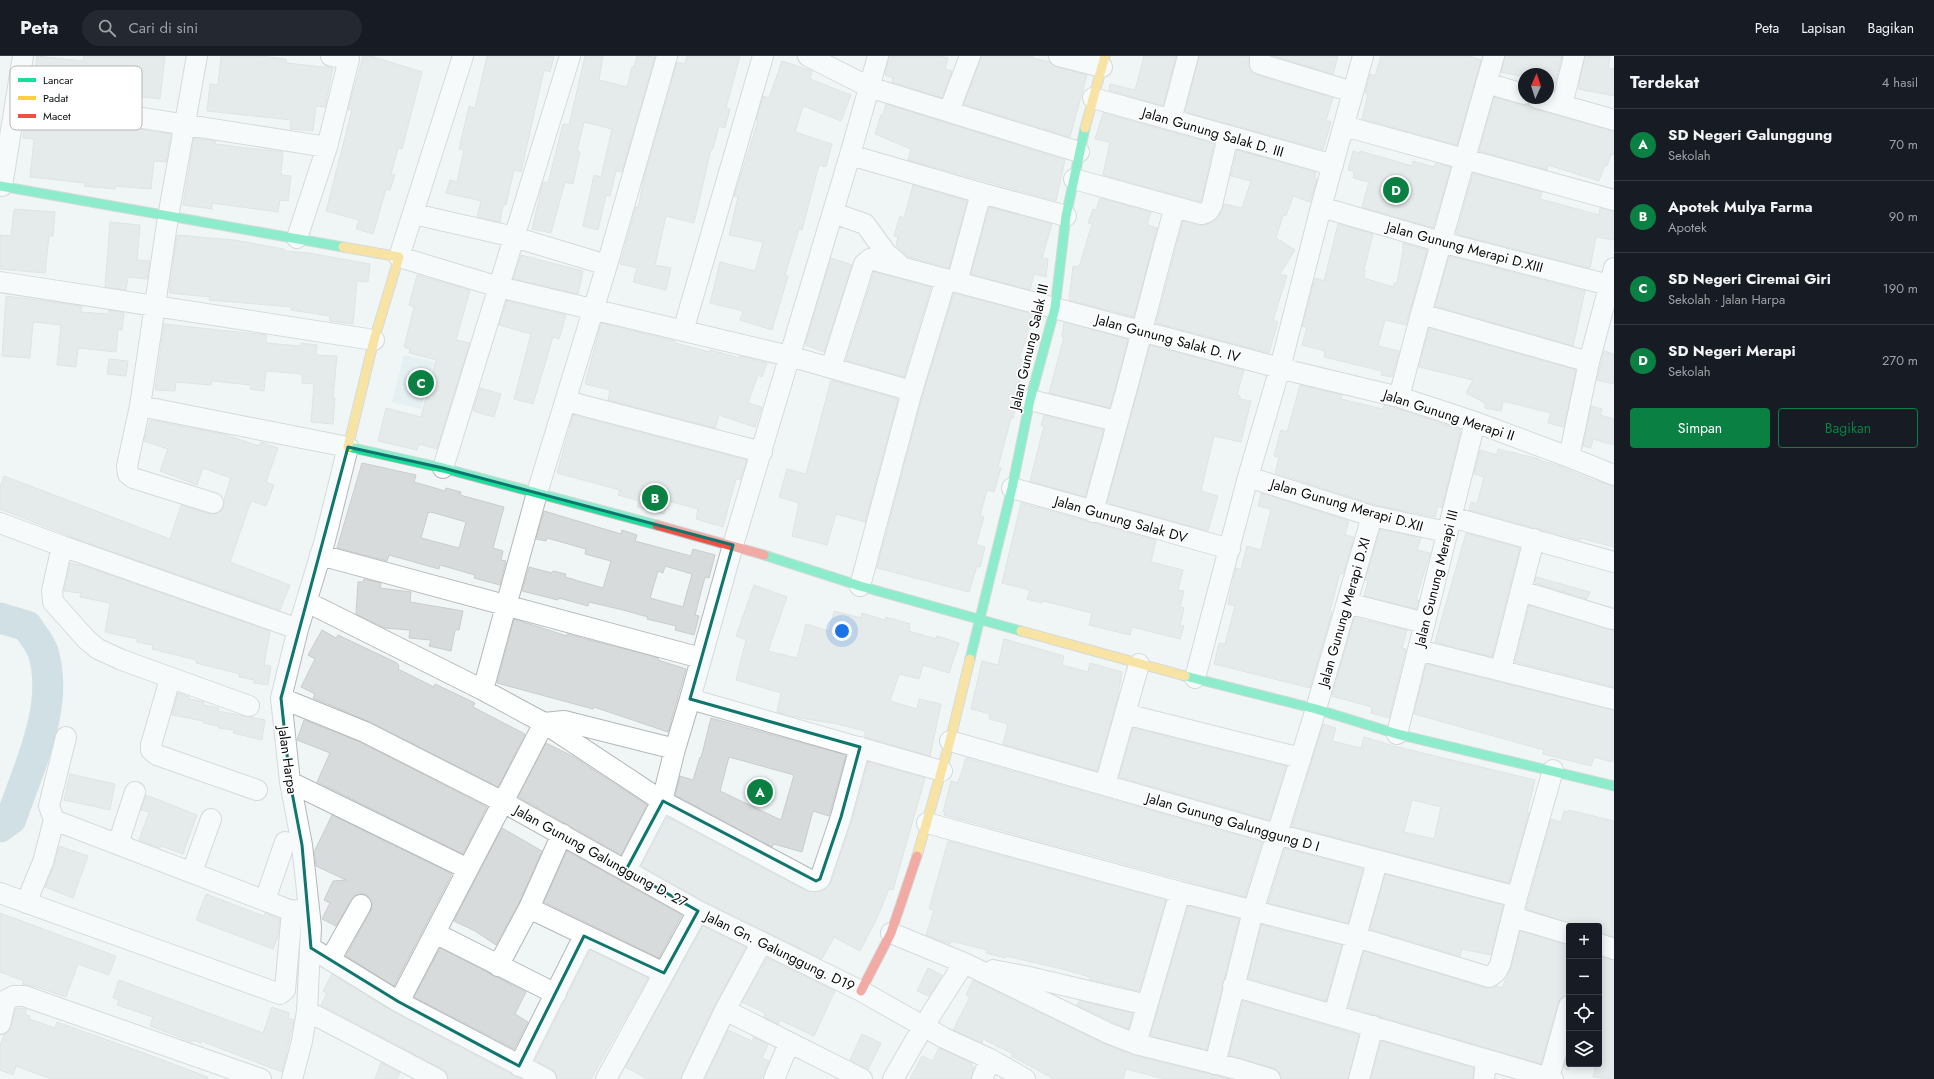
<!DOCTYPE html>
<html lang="id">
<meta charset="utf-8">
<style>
body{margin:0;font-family:Jost,sans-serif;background:#242831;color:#f1f3f6}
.controls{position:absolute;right:12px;bottom:12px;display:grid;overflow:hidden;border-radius:4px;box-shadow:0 2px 10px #0003}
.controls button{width:36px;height:36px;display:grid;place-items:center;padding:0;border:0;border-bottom:1px solid #363941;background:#171b24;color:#f1f3f6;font:20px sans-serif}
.compass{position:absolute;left:1518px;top:12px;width:36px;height:36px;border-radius:50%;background:#171b24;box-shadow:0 2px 10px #0003;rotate:3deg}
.you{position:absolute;left:842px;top:575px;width:14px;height:14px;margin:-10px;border:3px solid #fff;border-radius:50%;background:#1a73e8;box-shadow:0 0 0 6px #1a73e833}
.badge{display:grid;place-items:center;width:26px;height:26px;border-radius:50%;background:#0b8043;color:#fff;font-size:13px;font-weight:700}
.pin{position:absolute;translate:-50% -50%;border:2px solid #fff;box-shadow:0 1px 4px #0006}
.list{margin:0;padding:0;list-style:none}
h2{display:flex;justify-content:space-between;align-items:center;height:52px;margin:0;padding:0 16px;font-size:17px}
h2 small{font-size:13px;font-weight:400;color:#9ea1a6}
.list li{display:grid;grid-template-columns:26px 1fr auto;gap:12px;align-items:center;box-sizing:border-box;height:72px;padding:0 16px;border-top:1px solid #363941}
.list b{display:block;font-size:15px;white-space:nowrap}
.list p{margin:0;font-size:13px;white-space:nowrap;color:#9ea1a6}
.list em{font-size:13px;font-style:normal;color:#9ea1a6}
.actions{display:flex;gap:8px;padding:12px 16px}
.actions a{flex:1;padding:9px 0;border:1px solid #0b8043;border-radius:4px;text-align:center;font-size:14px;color:#0b8043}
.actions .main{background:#0b8043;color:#fff}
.icon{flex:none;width:22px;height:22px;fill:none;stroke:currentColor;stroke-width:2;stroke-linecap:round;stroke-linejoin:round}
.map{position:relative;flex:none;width:1614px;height:1023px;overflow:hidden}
header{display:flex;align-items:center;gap:24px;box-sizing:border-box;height:56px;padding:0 20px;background:#171b24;border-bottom:1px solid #363941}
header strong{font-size:19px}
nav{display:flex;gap:22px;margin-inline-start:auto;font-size:14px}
.search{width:280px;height:36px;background:#242831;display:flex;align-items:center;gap:10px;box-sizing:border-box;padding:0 14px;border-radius:22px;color:#9ea1a6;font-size:15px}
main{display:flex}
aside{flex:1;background:#171b24}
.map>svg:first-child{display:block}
.green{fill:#d6e8ee}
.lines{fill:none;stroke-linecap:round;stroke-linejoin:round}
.river{stroke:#abc6cf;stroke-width:31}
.building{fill:#d8dbdc;stroke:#cacdce;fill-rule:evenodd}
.street-casing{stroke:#b5b8ba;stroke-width:22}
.fast-casing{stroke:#b5b8ba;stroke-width:11}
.slow-casing{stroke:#b5b8ba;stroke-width:11}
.jam-casing{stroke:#b5b8ba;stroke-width:11}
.street{stroke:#fdfefe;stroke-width:20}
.fast{stroke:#16e098;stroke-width:9}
.slow{stroke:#ffcf43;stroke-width:9}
.jam{stroke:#f24e42;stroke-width:9}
.marked{fill:none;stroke:#0f766e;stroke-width:3;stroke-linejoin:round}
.labels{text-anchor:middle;stroke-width:3.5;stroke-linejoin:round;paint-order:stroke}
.street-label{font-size:14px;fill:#090c0d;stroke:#fff}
.key{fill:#fff;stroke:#b5b6b6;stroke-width:1}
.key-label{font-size:11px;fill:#090c0d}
</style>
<header>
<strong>Peta</strong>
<div class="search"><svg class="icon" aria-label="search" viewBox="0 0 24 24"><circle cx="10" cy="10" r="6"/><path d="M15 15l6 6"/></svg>Cari di sini</div>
<nav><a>Peta</a><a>Lapisan</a><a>Bagikan</a></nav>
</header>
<main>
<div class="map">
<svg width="1614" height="1023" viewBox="0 0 1614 1023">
<rect width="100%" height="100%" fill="#f0f5f6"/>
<path class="green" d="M404,299L434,306L421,353L392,346Z"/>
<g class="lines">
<path class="river" d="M0,562L27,570C32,578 40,587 43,596C60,650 28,713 11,763L0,771"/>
</g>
<path class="building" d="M37,0L83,5L84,0H165L160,43L127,39L128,36L65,28L64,38L33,33Z
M221,0H260L286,3V7L333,12L325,51L316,50L313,75L290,73L291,64L207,55L210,28L218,29Z
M363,0H371L422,16L402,93L398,92L391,118L395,119L390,134L386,133L373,178L356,173L359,164L326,155L352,54H348Z
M487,0H554L550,16L544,14L521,116L514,114L506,149H503L500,166L477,161L481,145L446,137L450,124L457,126L464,94L459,93L469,50L475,52Z
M585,0H603L599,24L627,31L632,11H634L637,0L655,1L622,116L616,115L610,140L606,139L598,174L583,170L594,119L601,121L612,73L584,66L577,95L580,96L573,128L565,126L551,177L532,173L543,126L548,127L563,68L569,69Z
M687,0H740L726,52L730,53L725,72L719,70L713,93H711L694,167L666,160L655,209L671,212L666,234L633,226L637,212L620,208L636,151L638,152L644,122L677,6L685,8Z
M889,0H940L948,2L945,13L952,15L942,42L892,26L893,22L885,19Z
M981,0H1033V2L1050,6L1056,11L1087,19L1070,81L964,48Z
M1144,0H1176L1163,50L1109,34L1110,28L1135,34Z
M1199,0H1248L1251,14L1257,19L1333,42L1326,64L1331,66L1323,94L1185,56Z
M1273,0H1338L1333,18Z
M1381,0H1469L1481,4L1457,89L1362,63L1368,38L1365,37L1370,18L1375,20Z
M1505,0H1562L1555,28L1548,26V18H1524V21L1501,16Z
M1585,0H1610L1608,12L1614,13V40L1578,33Z
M782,5L812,15L810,23L851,39L841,65L803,50L795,76L832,88L826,111L819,109L802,174L799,173L785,219L788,220L772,274L740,264L743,255L710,247L720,206L755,215L763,186L729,179L738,141L734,140L758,65L756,64L763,40L769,42Z
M1494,41L1521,49H1528L1534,53L1614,75V99L1611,98L1607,110L1605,109L1599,125L1548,109L1547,114L1479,95Z
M886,48L1065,104L1056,145L908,104L911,93L875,78L881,59H883Z
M26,55L171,78L166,106L154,105L151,133L115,130V133L84,130L85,127L30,121L34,83L23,82Z
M1103,57L1214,88L1201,146L1103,119L1110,86L1095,83Z
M194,82L216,85L215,88L283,96L281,119L291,120L288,145L280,144L278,156L212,147V153L183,149Z
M1237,94L1316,116L1315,122L1317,123L1310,146L1293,140L1286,160L1283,159L1276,182L1295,194L1280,218L1287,220L1273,264L1278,266L1269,297L1156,267L1183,165L1198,169H1205L1218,162L1224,148L1242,152L1251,125L1231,120Z
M1353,95L1360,97V95L1412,110L1413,105L1434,111L1436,107L1451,111L1433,172L1362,151L1369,126L1353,122L1354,115L1348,114Z
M1473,117L1542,136L1540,143L1599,159L1600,152L1614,155V184L1596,181L1590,212L1456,178Z
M913,129L967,145L949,212L909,201L896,190L898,181L894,180L900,160L904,162Z
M1100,142L1151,156L1147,169L1157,172L1134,261L1069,244L1073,210L1079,211L1092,168L1088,167L1093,153L1096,154Z
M989,151L1052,168L1042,202L1048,203L1046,221L1034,218L1030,234L971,218Z
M14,153L55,156L53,180H49L45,217L0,213V179L11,180Z
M110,166L140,169L137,204L150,205L147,223L128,221L126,234L105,231Z
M1338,168L1373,178L1364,214L1365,215L1364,222L1393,231L1394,227H1397L1403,195V187L1427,194L1406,269L1385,264L1378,290L1399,295L1392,321L1381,319L1382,315L1324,301L1325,295L1302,289L1307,271L1302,270L1315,222L1324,225Z
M177,179L234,184L284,193V195L309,197L370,208L368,226L357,225L353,268L330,265V260L291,254V251L209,244L210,241L169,237Z
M521,199L583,215L578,238L513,223Z
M1449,200L1585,235L1573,290L1435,250Z
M831,202L852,209L824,296L805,289Z
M874,216L931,231L904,321L846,304Z
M417,219L470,234L456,284L470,287L437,393L419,388L417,394L378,385L386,352L421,361L436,304L409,297L410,293L404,291L414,251L409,249Z
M954,237L1040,260L1037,270L1031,268L1019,303L1026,305L1018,331L1020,332L1015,354L1013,362H1011L998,411L1001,412L994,436L987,434L980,460L984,461L976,489L985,491L980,511L977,510L969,536L877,512L923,338Z
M6,240L82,250L81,256L108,258L109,254L124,257L122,274L118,273L116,296L78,292L76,311L57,309L61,269L35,266L33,267L30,302L2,300Z
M507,245L566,259L559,283L553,281L533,348L514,343L531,278L499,269Z
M1064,266L1128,283L1110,352L1049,337L1064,281H1062Z
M601,267L675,285V287L710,296V294L740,302V300L767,307L762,321L758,319L748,347L762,351L755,371L719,359L715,372L608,344L610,334L585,328Z
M164,268L266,279V287L300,290L301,287L317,289L316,299L337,300L333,342H335L333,368L311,366L314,328L302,327V318L266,315L264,335L250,333L251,329L212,325L211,329L176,326L175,335L155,334Z
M1429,272L1576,314L1564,371L1548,367L1551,357L1503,345L1501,355L1485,352V347L1466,337L1473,324L1419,311Z
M1150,289L1244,314L1237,339L1240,340V343L1251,345L1241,386L1214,380L1201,435L1218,440L1208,475L1107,447Z
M1604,295L1614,298V328L1597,324Z
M109,303L128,305L126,320L107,318Z
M831,324L898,343L865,466L836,458L827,489L792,480L799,447L779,441L787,413L806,418Z
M1300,329L1342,339L1341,343L1383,353L1384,349L1396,352L1461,374L1442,452L1438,450L1435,461L1375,449L1275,417L1279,401L1274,400L1281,374L1287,376Z
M480,332L501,338L494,361L473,355Z
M1591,350L1602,353L1600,359L1614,363V389L1593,383L1591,392L1583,390Z
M573,359L747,404L740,424L736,423L723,471L696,463L698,453L668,445L664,458L637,451L639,445L618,439L620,434L557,417Z
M1044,359L1104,374L1085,441L1030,425L1044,370L1041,369Z
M150,364L223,378L259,390L261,386L278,392L266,426L274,429L266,450L251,445L230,506L290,529L280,554L93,489L0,453V431L4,420L170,483L181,449L210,458H215L220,456L224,451V443L231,422L203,412L197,429L160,415L168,393L144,385Z
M1498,393L1539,403V404L1559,410L1593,424L1614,430V491L1580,482V484L1469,454L1471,446L1477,448L1484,421L1474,418L1480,394L1497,399Z
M362,407L416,419L414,426L445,435L446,432L461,436L460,439L504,451L493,492L503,495L501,504L506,505L500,529L474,522L475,519L440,509L439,513L389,499L387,505L337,492ZM431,456L466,466L459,492L421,482L428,457Z
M1261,437L1349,465L1345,479L1354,481L1343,518L1340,517L1330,555L1332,556L1310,632L1214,608L1219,587L1225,588L1235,550L1228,548L1236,512L1241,513L1247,490L1261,494L1271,453L1258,450Z
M1021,447L1156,484L1151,506L1183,514L1178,534L1184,535L1180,551L1184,552L1180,569L1184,570L1180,583L1132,571L1130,579L1089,569L1092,557L1043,545L1042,547L1027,543L1030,534L1002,527Z
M544,455L621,478L622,474L637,479L635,485L691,500L693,493L715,499L709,522L705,521L695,559L699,560L694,579L675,574L676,570L647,563L648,561L623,554L589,546L588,550L559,542L558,544L522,535L529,511L552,517L553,515L566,518L565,521L603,532L611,505L585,498L586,493L547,482L546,485L536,483ZM665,510L692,518L683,551L650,542L658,515L663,517Z
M1380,473L1421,482L1417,494L1430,497L1416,544H1419L1416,553L1364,540L1368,525L1365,524Z
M1466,477L1520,492L1492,601L1435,586Z
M70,507L84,510L270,575L264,609L271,610L268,629L254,627V624L239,621L240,618L196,607V604L152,593L153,589L137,586V583L105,576L110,547L80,541L81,537L64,535Z
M1536,521L1590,536L1587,543L1535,527Z
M364,523L381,527L380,532L411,536L410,546L463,555L459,574H455L451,595L429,590L431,584L409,582L410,574L385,572L356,558L358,526H363Z
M754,529L787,541L768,595L797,602L806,568L829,575L834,555L861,562L862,557L885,564L886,561L910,568L909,575L936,583L937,580L959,587L949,617L923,609L919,623L899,618L890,645L917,653L919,643L941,648L930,700L865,681V675L837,668L800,662L777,656L781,637L736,624L746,584L736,580Z
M1529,549L1614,574V631L1515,606Z
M1354,562L1407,574L1402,592L1406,593L1389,662L1371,657L1372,651L1332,640Z
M514,563L567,580V578L659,602L658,604L686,613L668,676L594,651L593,653L497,627Z
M322,574L336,582L338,579L397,607L399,610L398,613L434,631L435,628L475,647L473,651L525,678L498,731L370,666L313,642L315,638L301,631L315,603L308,599Z
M1004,583L1064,600L1062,609L1088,616L1090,607L1122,616L1117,645L1097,715L1003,688L1008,668L989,663L990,658L971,653L982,605L998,609Z
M1426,608L1614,654V699L1612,706L1594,701L1591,710L1543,698L1544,694L1414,658Z
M178,637L189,641V643L204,646V649L219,652L218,655L265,664L262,684L233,677L234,674L218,672L219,670L203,667V665L172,659Z
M711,662L846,699L829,760L813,755L802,796L774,788L772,791L675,739L680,720L693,724L700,701L701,702ZM729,701L794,719L781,764L720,735Z
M304,664L360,686L487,751L463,798L317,726L330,697L297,684Z
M1323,668L1336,672L1332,685L1361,692L1364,681L1394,690L1535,724L1527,757H1529L1509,827L1292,770ZM1412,744L1441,751L1434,783L1404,776Z
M1133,672L1286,710L1269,764L1119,721Z
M546,687L574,701L647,749L621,799L518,741Z
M966,702L1262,786L1245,841L944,759L945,756H943L951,725L958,727Z
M868,706L925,722L893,834L889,833L877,862L860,895L834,881L822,903L703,845L641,810L667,761L807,835H821L831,827L852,765Z
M70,718L115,728L110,754L64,744Z
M146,739L197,759L183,798L161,790L160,792L139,784L149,756L141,754Z
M1569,754L1614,765V881L1599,877V870H1577L1526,853L1551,763L1561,766L1564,755L1569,756Z
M332,759L452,818L394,930L346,900L371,854L372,848L367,839L361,838L355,839L336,870L322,863L330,847L324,844L333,825L346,824L316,810L314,796Z
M502,772L542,795L519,847L496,889L475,875L454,865Z
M948,785L1166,844L1139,935L1089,923L1090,921L1062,913L1006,900V902L986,897L988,894L951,885L950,888L926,879L934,854L929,853Z
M59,790L88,800L73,842L45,831L54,810Z
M1285,792L1363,813L1348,867L1268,847Z
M567,795L682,859L659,902L544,846Z
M1385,818L1503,849L1491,899L1462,893L1460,900L1370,873Z
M206,838L264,860L265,857L280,863L278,880L273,893L196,864Z
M1188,850L1239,863L1207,994L1150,980Z
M0,857L116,900L109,919L78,908L66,941L36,931L22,928L24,925L0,916Z
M1261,869L1342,889L1326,945L1248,922Z
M703,870L746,891L715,949L681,1023H648L625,1011Z
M1520,875L1569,889V939L1561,942L1558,947L1541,1008L1348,951L1364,895L1486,932L1496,930L1502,932L1511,912Z
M440,892L526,936L515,958L528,966L514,993L414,941Z
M590,894L648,922L591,1023H557L556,1017L552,1013L535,1004Z
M1599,900L1614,904V1023L1593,1021L1596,1008H1599Z
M767,902L835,935L814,980L780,964L778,968L764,961L765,957L742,946Z
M928,912L942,919L929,940L917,935Z
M332,918L394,956L521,1023H448L447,1017L442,1013L321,949L327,937L323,935Z
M119,924L263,977L272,951L289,957L288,962L294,964L282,1016L201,985V987L193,984L192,986L150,970L153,961L117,949L119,944L113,942Z
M973,924L1103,987L1132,999L1230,1023H1165L1126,1013L1123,1023H1054L1011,1000L1013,998L983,983L982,987L953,974L970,941L966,939Z
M1079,945L1133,957L1128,973L1077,949Z
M1243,945L1359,979L1348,1023H1281L1279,1016L1273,1012L1229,999Z
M16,952L27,953L25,958L30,960L29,963L55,972L57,966L152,1000L208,1021V1023H51L16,1010L13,1019L0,1014V989L4,979L11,971Z
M728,974L752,985L754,981L768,989L762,1002L769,1005L761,1023H705Z
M862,978L881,987L868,1014L850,1004Z
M1381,985L1474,1012L1473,1023H1371Z
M939,992L972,1007L971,1010L974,1011L971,1023H910L922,1000L933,1005Z
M1569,993V1014L1564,1012Z
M381,1007L400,1017L397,1023H375Z"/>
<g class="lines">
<defs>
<path id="street" d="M197,0L168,161L140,350L127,410L128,418L133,422L213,447
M463,0L399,201L499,231L789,300L912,335
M808,0L869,31L1079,96
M878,0L850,99L733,489L690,643L942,715
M1059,0L1102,11
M1260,0V8L1353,36
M1486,27L1524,38
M16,42L327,91
M1093,42L1333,109
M1537,42L1614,64
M1562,49L1574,0
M949,55L970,0
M1171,64L1188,0
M1344,70L1614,144
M850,99L981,137L1066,160
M1074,123L1201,158C1208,157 1209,155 1212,149L1228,80
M2,130L23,0
M1321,151L1441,186L1609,229
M833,157L865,168L886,197L901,210
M414,158L514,181L607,209
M297,182L327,91L349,3L331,0
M0,226L374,284
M957,226L981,137
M1421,258L1589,306
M683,275L763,0
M831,312L864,208L870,203L1295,316L1399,341L1475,366L1569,401L1614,419
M1399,341L1421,258L1494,0
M1030,344L1116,365
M566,345L762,396
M140,350L348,391L325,484L298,573L281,642L290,726L302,789L311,871L307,955L302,985L292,1023
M1569,401L1589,306L1614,212
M443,412L570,0
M1248,421L1372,460L1447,476
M1012,432L1230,493
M1093,456C1109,395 1127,335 1142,274C1153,233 1163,192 1175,151
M1451,461L1614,506
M0,467L62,490
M320,499L701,602
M860,530L912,335L946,223
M1521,535L1612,563
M307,546L483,634L544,667L662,745L812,825H816L820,823L841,761L860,691
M1347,547L1425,567
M1418,594L1614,643
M1501,613L1534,483
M1195,622L1248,421L1280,312L1321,151L1363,0
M170,623L151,689V694L157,699L257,734
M483,634L537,437L607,209L667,0
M281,642L365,676L503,746L698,855L861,935L944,982L990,1003L1025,1023
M249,650L122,604L98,593L87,584L53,546L52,535L62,490L298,573
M1125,658L1301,702
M544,667L564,665L675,693
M1397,678L1475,366
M950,685L1276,778L1517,841
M290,726L468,813
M1105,729L1139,608
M54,764L292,855L306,853
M927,767L1180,836
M118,788L135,736
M626,814L662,745L675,693L690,643
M192,816L211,763
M0,837L280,938L285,934L292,855
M265,844L285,786
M26,847L43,806L54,764L49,750L66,681
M529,852L664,917
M1513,861L1569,878
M435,877L556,938
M891,877L964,907L1108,977L1136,988L1241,1014L1270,1023
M1599,888L1614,893
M311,892L399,946L546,1023
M330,904L361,849
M498,910L529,852L562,778
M993,914L1029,921L1147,949
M1233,930L1553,1023
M399,946L544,667
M725,954L862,1023
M307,955L437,1023
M1334,959L1377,806
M0,968L6,944L14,940H24L261,1023
M1136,988L1180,836L1356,881L1489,921L1496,916L1500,909L1517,841L1553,714
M1215,1008L1253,855L1316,653L1372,460
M519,1010L584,880
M1549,1022L1569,950
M606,1023L698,855
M692,1023L725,954L762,886
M774,1023L789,987
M893,1023L923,971L964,907
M982,1023L990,1003
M1359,1023L1373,970
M1484,1023L1486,1005"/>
<path id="fast" d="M0,130L343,191
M349,391L443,412L657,469
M764,499L860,530L1021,575
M970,603L1012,432L1030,344L1055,252L1066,160L1085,72
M1185,620L1316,653L1397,678L1614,730"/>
<path id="slow" d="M1085,72L1105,0
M343,191L399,201L374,284L348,391H349
M1021,575L1185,620
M917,800L950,685L970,603"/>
<path id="jam" d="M657,469L764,499
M861,935L891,877L917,800"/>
</defs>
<use href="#street" class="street-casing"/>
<use href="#fast" class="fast-casing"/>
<use href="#slow" class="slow-casing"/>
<use href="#jam" class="jam-casing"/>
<use href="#street" class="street"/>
<use href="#fast" class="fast"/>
<use href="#slow" class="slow"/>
<use href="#jam" class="jam"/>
</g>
<path d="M0 0H1614V1023H0ZM348,391L443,412L733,489L690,643L860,691L841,761L820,823L816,825L663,745L626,814L698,855L664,917L584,880L519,1010L399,946L311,892L302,789L290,726L281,642Z" fill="#f0f5f6" fill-opacity=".55" fill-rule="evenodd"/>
<path class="marked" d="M348,391L443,412L733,489L690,643L860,691L841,761L820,823L816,825L663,745L626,814L698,855L664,917L584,880L519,1010L399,946L311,892L302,789L290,726L281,642Z"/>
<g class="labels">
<g class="street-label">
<text transform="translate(1213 76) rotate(16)" y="5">Jalan Gunung Salak D. III</text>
<text transform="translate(1465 191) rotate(15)" y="5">Jalan Gunung Merapi D.XIII</text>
<text transform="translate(1168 282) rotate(15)" y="5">Jalan Gunung Salak D. IV</text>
<text transform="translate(1029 291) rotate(-77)" y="5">Jalan Gunung Salak III</text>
<text transform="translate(1449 359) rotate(18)" y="5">Jalan Gunung Merapi II</text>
<text transform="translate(1347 449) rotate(16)" y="5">Jalan Gunung Merapi D.XII</text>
<text transform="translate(1121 463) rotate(16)" y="5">Jalan Gunung Salak DV</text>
<text transform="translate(1436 522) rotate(-76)" y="5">Jalan Gunung Merapi III</text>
<text transform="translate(1344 556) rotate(-74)" y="5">Jalan Gunung Merapi D.XI</text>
<text transform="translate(288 704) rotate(82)" y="5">Jalan Harpa</text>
<text transform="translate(1233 766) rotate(16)" y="5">Jalan Gunung Galunggung D I</text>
<text transform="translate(601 800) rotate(29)" y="5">Jalan Gunung Galunggung D. 27</text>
<text transform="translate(780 895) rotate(26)" y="5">Jalan Gn. Galunggung. D19</text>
</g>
</g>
<rect x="10" y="10" width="132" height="64" rx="6" class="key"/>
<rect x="18" y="22" width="18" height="4" fill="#16e098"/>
<rect x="18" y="40" width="18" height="4" fill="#ffcf43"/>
<rect x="18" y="58" width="18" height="4" fill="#f24e42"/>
<g class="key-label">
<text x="43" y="28">Lancar</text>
<text x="43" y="46">Padat</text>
<text x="43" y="64">Macet</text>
</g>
</svg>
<div class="controls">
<button>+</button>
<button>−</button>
<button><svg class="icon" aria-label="locate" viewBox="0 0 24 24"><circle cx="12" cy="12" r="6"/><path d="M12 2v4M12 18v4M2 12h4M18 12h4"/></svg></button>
<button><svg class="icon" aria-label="layers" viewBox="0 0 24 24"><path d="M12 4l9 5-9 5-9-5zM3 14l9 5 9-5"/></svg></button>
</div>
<svg class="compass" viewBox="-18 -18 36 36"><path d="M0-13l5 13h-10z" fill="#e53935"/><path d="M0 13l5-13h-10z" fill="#9ea1a6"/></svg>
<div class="you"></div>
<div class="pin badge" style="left:760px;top:736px">A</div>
<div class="pin badge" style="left:655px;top:442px">B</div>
<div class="pin badge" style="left:421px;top:327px">C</div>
<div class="pin badge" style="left:1396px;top:134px">D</div>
</div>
<aside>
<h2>Terdekat<small>4 hasil</small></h2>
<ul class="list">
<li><span class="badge">A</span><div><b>SD Negeri Galunggung</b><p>Sekolah</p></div><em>70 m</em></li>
<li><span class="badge">B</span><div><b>Apotek Mulya Farma</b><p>Apotek</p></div><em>90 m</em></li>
<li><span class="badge">C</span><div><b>SD Negeri Ciremai Giri</b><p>Sekolah · Jalan Harpa</p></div><em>190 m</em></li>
<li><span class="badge">D</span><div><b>SD Negeri Merapi</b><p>Sekolah</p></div><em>270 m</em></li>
</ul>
<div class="actions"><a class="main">Simpan</a><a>Bagikan</a></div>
</aside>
</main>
